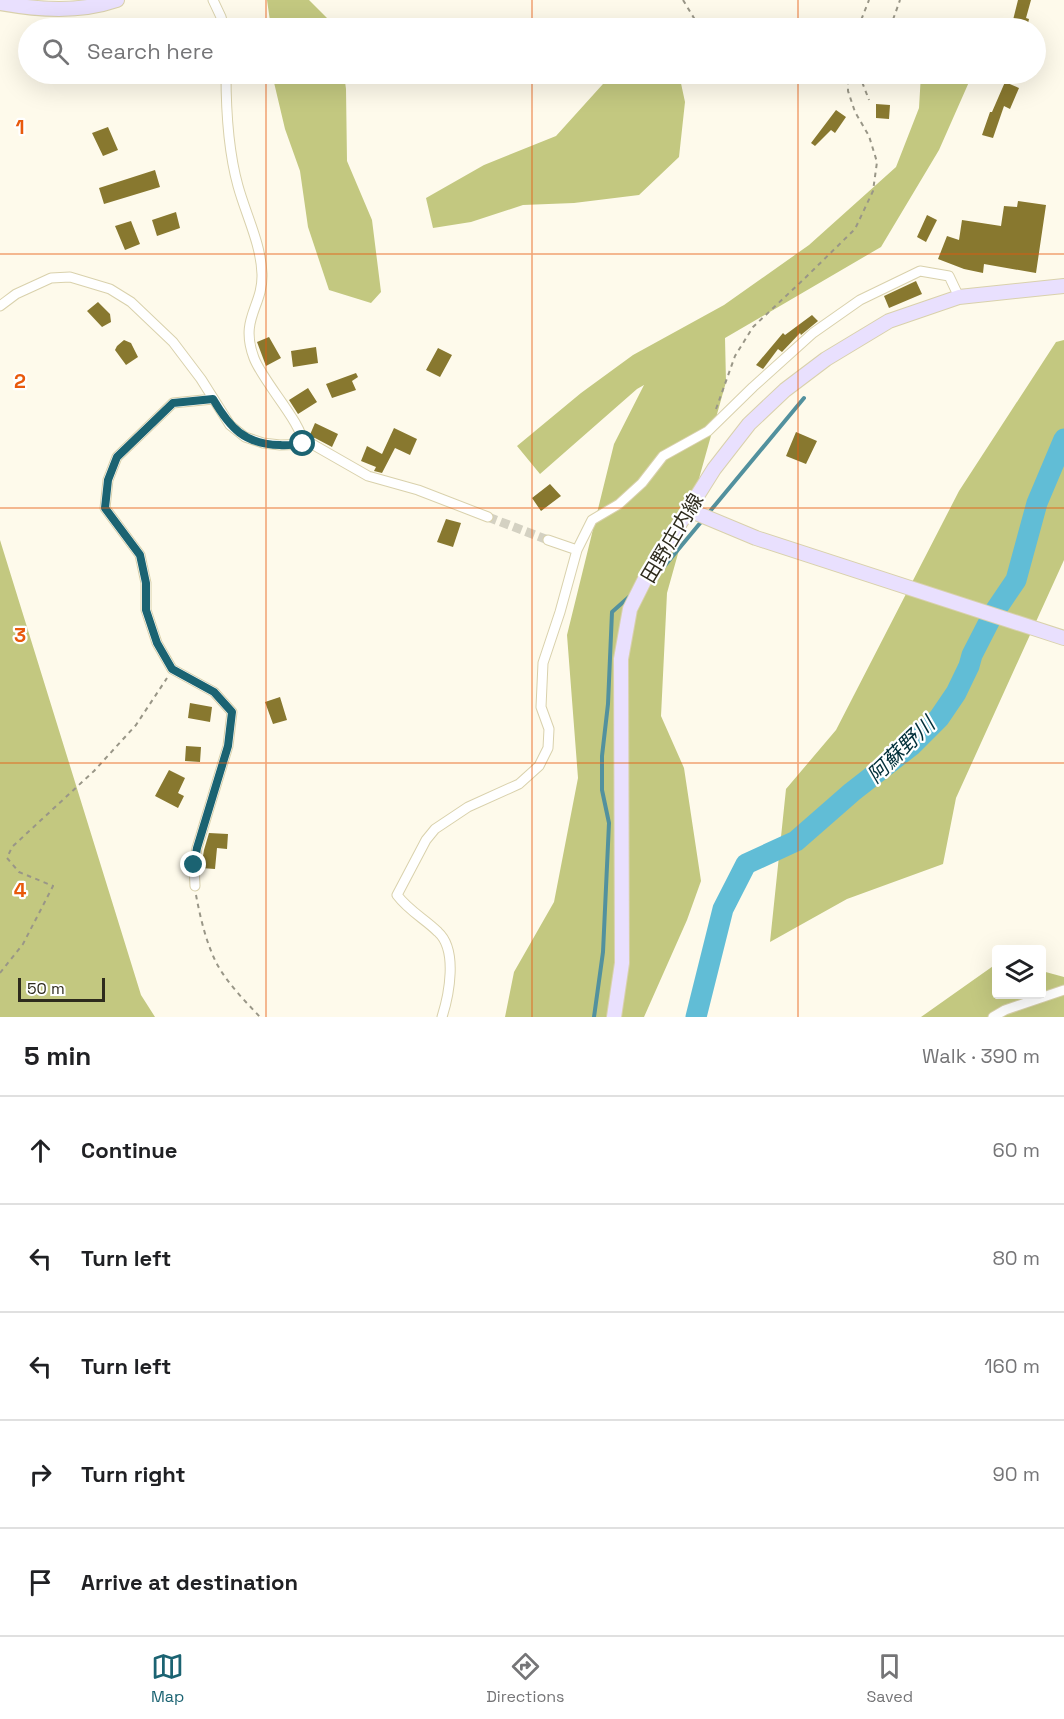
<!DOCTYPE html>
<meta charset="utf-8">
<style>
body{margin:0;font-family:"Space Grotesk","Noto Sans JP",sans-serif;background:#f6f6f6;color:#202124}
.controls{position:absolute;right:18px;bottom:18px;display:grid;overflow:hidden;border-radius:6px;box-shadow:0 6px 24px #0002}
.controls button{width:54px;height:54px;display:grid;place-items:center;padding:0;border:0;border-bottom:2px solid #e0e0e0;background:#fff;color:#202124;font:30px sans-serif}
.scale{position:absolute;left:18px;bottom:15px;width:87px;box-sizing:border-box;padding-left:6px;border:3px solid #2e2b1d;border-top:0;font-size:16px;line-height:21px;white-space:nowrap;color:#2e2b1d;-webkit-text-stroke:4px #fff;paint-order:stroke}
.stop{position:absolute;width:18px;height:18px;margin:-14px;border:4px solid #1b6372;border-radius:50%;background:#fff}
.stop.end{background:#1b6372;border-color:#fff;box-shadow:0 2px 6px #0008}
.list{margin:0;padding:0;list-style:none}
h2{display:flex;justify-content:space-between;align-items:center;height:78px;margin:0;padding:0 24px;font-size:26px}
h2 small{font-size:20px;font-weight:400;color:#757577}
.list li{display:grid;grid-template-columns:39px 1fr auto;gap:18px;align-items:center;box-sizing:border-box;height:108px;padding:0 24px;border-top:2px solid #e0e0e0}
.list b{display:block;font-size:22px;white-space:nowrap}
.list em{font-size:20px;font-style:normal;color:#757577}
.icon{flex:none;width:33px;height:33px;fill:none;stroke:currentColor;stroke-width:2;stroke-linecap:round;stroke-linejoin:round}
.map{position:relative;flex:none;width:1064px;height:1017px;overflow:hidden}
.search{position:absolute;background:#fff;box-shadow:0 6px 24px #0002;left:18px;right:18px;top:18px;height:66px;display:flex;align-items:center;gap:15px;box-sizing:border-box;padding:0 21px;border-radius:33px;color:#757577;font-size:22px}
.sheet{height:618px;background:#fff}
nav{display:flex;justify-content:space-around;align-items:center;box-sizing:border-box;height:84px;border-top:2px solid #e0e0e0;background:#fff;font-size:16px;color:#757577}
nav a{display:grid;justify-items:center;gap:3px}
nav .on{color:#1b6372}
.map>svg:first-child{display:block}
.forest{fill:#c3c880}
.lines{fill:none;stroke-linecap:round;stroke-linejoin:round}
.stream{stroke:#52919e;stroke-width:4}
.river{stroke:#61bdd6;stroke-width:21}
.building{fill:#88782f}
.street-tunnel{stroke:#d4d1c2;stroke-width:9;stroke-dasharray:9 4.5;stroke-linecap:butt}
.street-casing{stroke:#d9d1ac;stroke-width:11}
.secondary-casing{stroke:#d9d1ac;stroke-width:16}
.path{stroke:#999687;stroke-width:2;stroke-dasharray:4.5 4.5;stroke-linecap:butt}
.street{stroke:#fff;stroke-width:9}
.secondary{stroke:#e9e0fe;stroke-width:14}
.route{stroke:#1b6372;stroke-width:8}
.grid{fill:none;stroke:#e8590c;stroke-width:1.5;stroke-opacity:0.55}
.labels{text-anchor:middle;stroke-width:4.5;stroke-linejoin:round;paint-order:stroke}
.street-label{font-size:20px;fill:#2e2b1d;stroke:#fff}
.water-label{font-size:21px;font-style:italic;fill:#012f39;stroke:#fff}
.grid-label{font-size:20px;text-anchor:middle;font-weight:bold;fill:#e8590c;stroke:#fff;stroke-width:4.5;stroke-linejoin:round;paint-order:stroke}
</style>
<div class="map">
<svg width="1064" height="1017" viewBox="0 0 1064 1017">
<rect width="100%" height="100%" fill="#fefaeb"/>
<path class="forest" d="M267,0H309L337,28H271Z
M272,74H344L346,89L347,161L372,220L381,292L371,303L329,290L308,227L300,171L285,129Z
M612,74H679L685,102L679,157L639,195L574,203L523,205L471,222L433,228L426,198L484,165L556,136Z
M921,74H969V82L939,150L881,247L725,338L726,382L667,593L661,716L684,768L701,881L687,920L644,1017H505L514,972L554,902L578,778L567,635L614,444L644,385L637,389L540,474L517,446L581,393L633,355L724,305L809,245L896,167L919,108Z
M1064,340V560L956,798L943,864L847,899L770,942L786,789L836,730L959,491L1056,342Z
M0,540L141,995L155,1017H0Z
M996,964V994H1042V971L1064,977V1017H921Z"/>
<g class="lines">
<path class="stream" d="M652,578L662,569L804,398
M594,1017L603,952L609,823L602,790V756L608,704L612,612L630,596"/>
<path class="river" d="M696,1017L723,909L746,864L796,841L852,792L911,746L939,718L956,693L969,666L972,655L993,614L1016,580L1037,503L1064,439"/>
</g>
<path class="building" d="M1018,0H1031L1026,18L1029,19L1027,28H1011Z
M1005,82L1019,88L1010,109L1004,106L993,138L982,135L990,112H992Z
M876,104L890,105L889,119L876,118Z
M836,110L846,117L835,133L831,130L815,146L811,143Z
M108,127L118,150L103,156L92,133Z
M155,170L160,187L104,204L99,188Z
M1018,201L1046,205L1036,273L984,264L983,273L964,269L938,259L947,236L959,240L962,220L1001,226L1004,206L1017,207Z
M176,212L180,228L157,236L152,220Z
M927,215L937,220L926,242L917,237Z
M131,221L140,244L125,250L115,226Z
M916,281L922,294L889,308L884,296Z
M98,302L110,314L111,322L102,327L87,311Z
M812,315L818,321L801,335L800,333L782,352L778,349L763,369L756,365L783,333L785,335Z
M269,337L281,358L266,366L257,342Z
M124,340L131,343L138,357L126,365L115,350L117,346Z
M316,347L318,363L293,367L291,351Z
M438,348L452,355L440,377L426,370Z
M356,373L358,377L352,381L356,390L332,398L326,384Z
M308,388L317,402L298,414L289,400Z
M315,423L338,434L332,447L315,438L309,437Z
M394,428L417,439L410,455L395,448L382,473L374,471L376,467L361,461L367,446L382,454Z
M796,432L817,441L806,464L786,456Z
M550,484L561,496L541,511L532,498Z
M446,519L461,523L453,547L437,542Z
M280,697L287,720L273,724L265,702Z
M190,703L212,707L210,722L188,718Z
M186,746L201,747L200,762L185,761Z
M169,770L185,778L178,793L184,796L178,808L155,796Z
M209,833L228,834L227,849L217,848L215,869L201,868L204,850Z"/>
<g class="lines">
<path class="street-tunnel" d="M488,517L548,540"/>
<defs>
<path id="street" d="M213,0L221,17L224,28
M226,74C226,111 228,150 238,186C246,215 261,244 262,274C263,307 239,318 254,358C263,382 303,424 303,444
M0,306L16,294L51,278L70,277L110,289L131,302L173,342L201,379L230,425L245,437L263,443L280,445L312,444L368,476L418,490L488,517
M548,540L577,550
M195,886L194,865L197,848L228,746L232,712L214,692L172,669L157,643L146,610V583L140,555L105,508L108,480L117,457L173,403L213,399
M442,1017C449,995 458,950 438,932C425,919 409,911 397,895L426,840L435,829L468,807L519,784L539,766L548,748L549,729L541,707L543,663L560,612L577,550L592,520L619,504L642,483L663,456L708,431L753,387L813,333L860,300L920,271L949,276L959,297
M993,1017L1005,1010L1064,990"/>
<path id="secondary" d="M0,3C39,10 79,13 117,0
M689,510L756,538L1064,638
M614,1017L622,963L621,659L630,609L645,579L714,469L749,424L785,390L826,359L889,321L959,297L1064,286"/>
</defs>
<use href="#street" class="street-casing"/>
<use href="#secondary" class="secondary-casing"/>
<path class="path" d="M683,0L700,28
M858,28L869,0
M890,28L900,0
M859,74L869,100
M848,78H862L868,74
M716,409L735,356L753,327L804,279L855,229L873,191L877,162L869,136L855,112L848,91V78L845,74
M196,895C200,916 205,938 214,958C224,980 244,1000 260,1017
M0,973L23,944L53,886L19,872L7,858L12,847L94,771L136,725L167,678"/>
<use href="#street" class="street"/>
<use href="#secondary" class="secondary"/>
</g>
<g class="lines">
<path class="route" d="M194,865L197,848L228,746L232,712L214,692L172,669L157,643L146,610V583L140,555L105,508L108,480L117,457L173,403L213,399C230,428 244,444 280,445C287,446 296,444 303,444"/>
</g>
<path class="grid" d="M266,0V28M532,0V28M798,0V28M266,74V1017M532,74V1017M798,74V1017M0,254H1064M0,508H1064M0,763H1064"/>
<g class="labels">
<g class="street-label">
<text transform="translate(672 538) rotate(-59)" y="7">田野庄内線</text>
</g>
<g class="water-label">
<text transform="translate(901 750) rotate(-44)" y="7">阿蘇野川</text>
</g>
</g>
<g class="grid-label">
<text x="20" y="134">1</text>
<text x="20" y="388">2</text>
<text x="20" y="642">3</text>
<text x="20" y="897">4</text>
</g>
</svg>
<div class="controls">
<button><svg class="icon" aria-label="layers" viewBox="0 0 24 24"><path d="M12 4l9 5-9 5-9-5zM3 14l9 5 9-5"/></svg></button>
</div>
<div class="scale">50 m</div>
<div class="stop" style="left:303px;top:444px"></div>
<div class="stop end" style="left:194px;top:865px"></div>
<div class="search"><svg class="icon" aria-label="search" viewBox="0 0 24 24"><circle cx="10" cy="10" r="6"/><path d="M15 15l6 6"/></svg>Search here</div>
</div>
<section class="sheet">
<h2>5 min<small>Walk · 390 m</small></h2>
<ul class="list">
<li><svg class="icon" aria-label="ahead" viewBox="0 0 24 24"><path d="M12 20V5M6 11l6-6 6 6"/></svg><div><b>Continue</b></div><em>60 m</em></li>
<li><svg class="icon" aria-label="left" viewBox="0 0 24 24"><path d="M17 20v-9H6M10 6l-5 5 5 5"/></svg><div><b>Turn left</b></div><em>80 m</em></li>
<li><svg class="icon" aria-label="left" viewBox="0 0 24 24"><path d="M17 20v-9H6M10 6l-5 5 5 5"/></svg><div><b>Turn left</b></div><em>160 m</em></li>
<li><svg class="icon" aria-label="right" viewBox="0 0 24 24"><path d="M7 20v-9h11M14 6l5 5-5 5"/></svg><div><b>Turn right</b></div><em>90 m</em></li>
<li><svg class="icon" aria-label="arrive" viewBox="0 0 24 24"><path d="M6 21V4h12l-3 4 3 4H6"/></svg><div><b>Arrive at destination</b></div></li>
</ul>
</section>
<nav>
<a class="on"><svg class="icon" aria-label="map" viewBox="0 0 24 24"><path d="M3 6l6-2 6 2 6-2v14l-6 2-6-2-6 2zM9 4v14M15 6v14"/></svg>Map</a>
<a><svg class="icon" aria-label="directions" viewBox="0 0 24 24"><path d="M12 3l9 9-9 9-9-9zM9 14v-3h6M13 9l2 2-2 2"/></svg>Directions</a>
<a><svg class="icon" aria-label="saved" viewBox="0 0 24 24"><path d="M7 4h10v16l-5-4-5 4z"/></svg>Saved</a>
</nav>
